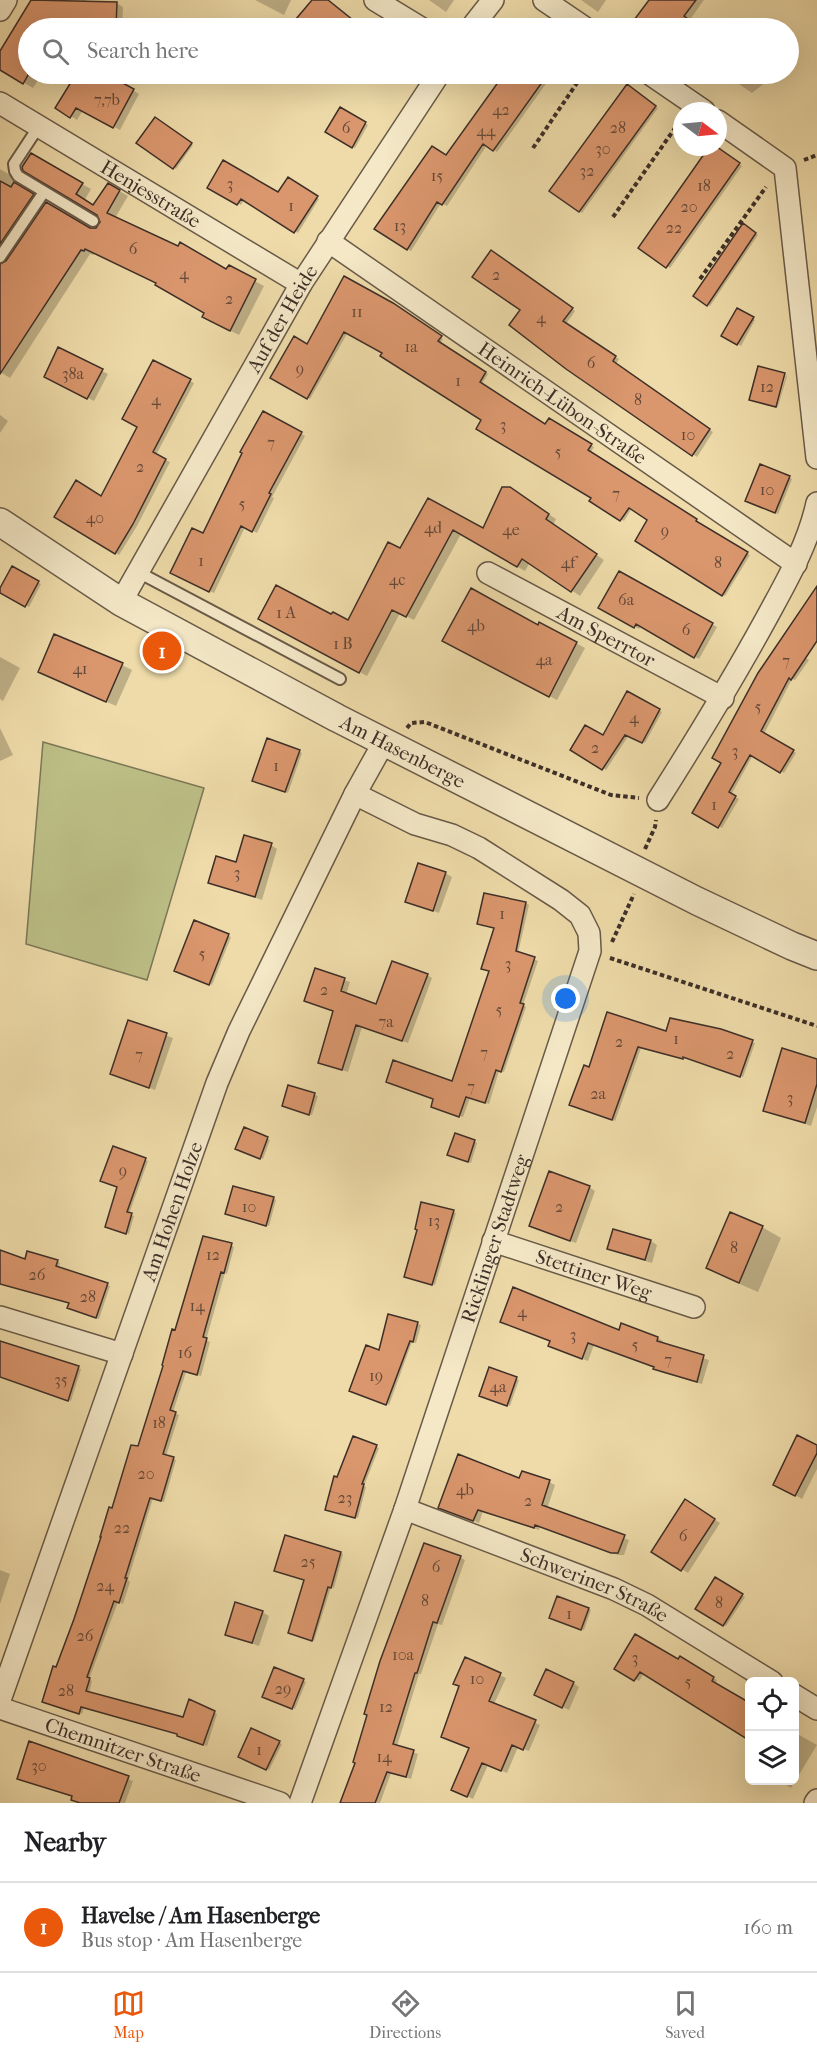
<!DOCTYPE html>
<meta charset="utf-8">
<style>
body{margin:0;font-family:"IM FELL French Canon",serif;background:#f2f2f2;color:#202124}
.controls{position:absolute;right:18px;bottom:18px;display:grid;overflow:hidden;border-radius:9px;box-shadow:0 6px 24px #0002}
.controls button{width:54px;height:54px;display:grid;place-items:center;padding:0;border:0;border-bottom:2px solid #e0e0e0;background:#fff;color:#202124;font:30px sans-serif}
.compass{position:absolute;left:673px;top:102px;width:54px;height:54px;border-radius:50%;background:#fff;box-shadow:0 6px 24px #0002;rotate:106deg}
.you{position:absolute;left:566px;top:999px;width:21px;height:21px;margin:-15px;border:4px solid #fff;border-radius:50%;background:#1a73e8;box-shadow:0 0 0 9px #1a73e833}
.badge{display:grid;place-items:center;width:39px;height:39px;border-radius:50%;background:#ea580c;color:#fff;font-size:20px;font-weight:700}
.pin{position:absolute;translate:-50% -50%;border:3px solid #fff;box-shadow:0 2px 6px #0006}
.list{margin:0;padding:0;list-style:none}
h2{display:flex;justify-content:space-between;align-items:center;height:78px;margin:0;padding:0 24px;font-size:26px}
h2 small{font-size:20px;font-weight:400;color:#757577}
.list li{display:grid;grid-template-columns:39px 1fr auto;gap:18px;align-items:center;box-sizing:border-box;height:90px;padding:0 24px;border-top:2px solid #e0e0e0}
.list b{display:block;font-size:22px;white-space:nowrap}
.list p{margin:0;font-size:20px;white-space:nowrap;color:#757577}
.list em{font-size:20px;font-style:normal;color:#757577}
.icon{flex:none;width:33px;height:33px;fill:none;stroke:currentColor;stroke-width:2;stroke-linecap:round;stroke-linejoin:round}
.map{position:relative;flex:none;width:817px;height:1803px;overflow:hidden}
.search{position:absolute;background:#fff;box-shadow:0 6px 24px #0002;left:18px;right:18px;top:18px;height:66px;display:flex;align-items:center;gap:15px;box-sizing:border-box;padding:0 21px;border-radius:33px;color:#757577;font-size:22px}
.sheet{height:168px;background:#fff}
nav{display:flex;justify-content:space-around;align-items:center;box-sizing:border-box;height:84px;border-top:2px solid #e0e0e0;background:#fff;font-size:16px;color:#757577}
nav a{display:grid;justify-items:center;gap:3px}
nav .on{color:#ea580c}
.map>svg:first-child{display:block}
.green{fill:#bcbf86;stroke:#7c7757;stroke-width:1.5}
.shadow{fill:#0003}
.building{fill:#da966d;stroke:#3d2f28;stroke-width:1.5}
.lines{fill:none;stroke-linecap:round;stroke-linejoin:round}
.service-casing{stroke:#695a48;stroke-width:14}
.minor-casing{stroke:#695a48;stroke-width:24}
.tertiary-casing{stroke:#695a48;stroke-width:30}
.path{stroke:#3d2f28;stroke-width:4;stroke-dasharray:4.5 3;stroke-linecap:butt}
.service{stroke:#f4e8c7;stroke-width:10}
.minor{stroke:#f4e8c7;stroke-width:21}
.tertiary{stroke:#f4e8c7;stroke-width:27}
.labels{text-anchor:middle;stroke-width:6;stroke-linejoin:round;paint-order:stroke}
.number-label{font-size:16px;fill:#644939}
.street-label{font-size:20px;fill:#3d2f28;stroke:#f4e8c7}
</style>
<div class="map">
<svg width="817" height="1803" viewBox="0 0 817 1803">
<rect width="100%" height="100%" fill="#eedba9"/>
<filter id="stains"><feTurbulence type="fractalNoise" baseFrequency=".00333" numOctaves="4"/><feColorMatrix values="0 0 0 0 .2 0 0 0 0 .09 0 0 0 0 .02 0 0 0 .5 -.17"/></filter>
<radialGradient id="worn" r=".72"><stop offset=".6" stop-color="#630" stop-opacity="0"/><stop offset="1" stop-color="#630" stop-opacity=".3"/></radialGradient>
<path class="green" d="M43,742L204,788L147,980L26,944Z"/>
<path class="shadow" d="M33,0H87L86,2L116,3L123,7L122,28H76L77,17L70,28H28V74H42L33,88L0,69V54Z
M255,0H291L284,15Z
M316,0H327L355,23L350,28H310L302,22Z
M429,0H454L446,12Z
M581,0H606L598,12Z
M651,0H704L689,21L700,28H634L632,27Z
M78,74H106L139,94L120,130L83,110L77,120L57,107Z
M505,74H553L497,152L487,145L447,206L441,203L411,251L376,229L446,157Z
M713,74H776L752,93L730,78L727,83Z
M627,86L658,108L582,213L551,191Z
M340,109L368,125L355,148L327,132Z
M155,119L193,145L176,169L139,142Z
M711,147H715L742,166L670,268L640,248Z
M31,155L91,189L84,201L94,206L109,185L128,196L115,218L227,271L229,267L264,286L239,335L213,322L206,313L158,283L95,253L93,255L90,254L10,378L0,372V169L17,179L23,189L42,200L2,258V267L90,229H97L101,225V217Z
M288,179L319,199L298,233L244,200L241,205L209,187L279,194Z
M743,225L758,235L710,306L695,296Z
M496,254L575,311L566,324L619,359L616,364L713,432L697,457L566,368L522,310Z
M396,307L443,339L440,344L488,374L481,385L546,426L549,420L594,447L590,453L698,522L697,523L750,555L725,596L637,541L649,519L632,508L624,521L621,519L483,420L384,352L348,332L310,399L272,378L308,346Z
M738,310L755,320L741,346L723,335Z
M153,362L194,383L156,455L170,462L137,526L119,555L56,517L102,498L139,427Z
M102,371L108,374L94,401L52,380Z
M786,375L787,376L778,407H777Z
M263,413L305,436L272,497L274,498L257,533L245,527L214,593L176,575L203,535Z
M0,415L8,421L0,433Z
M789,477L792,479L778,514L749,502Z
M518,494L556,519L553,525L604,560L580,596L530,562L525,571L461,534L414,620L400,613L367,676L260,618L332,616L349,622L401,550L428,500L483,530Z
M12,568L41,584L29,607L0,592Z
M620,573L717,627L699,659L641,626L639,629L600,608Z
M817,590V642L806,658L809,660L795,680L792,679L764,734L796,753L784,773L753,755L731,795L739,799L722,828L694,812Z
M540,624L585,648L557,700L444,641L538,627Z
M0,657L20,668L3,701L0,699Z
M122,665L132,670L116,706L40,672Z
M628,693L662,712L645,743L629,735L606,770L572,749L604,737Z
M0,728L13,755L0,761Z
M299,751L302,753L288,793L256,782Z
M271,845L277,849L262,900L210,882L237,864Z
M445,873L452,877L439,913L407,901Z
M526,903L529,905L518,953L538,961L523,1005L526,1007L504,1072L499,1071L489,1104L470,1098L463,1117L436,1108L453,1083L490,971L496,928L479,923Z
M195,922L231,937L212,985L178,972Z
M316,970L350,982L346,995L377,1006L427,975L432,978L408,1043L362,1027L348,1072L319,1062L335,1011L306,1000Z
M129,1022L173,1038L155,1090L111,1073Z
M667,1033L755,1043L743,1077L686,1057V1059L641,1048L615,1121L574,1106L590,1069Z
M817,1060V1107L811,1126L765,1110Z
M289,1087L318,1096L312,1115L286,1107Z
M245,1129L270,1140L263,1159L239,1149Z
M456,1135L477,1143L471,1163L452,1156Z
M114,1148L148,1161L129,1214L134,1216L129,1234L109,1228L118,1187Z
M589,1187L595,1191L576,1243L537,1229Z
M273,1198L276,1200L269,1226L229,1215Z
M453,1212L456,1213L435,1285L408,1277Z
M762,1227L781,1238L758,1292L726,1278L708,1268Z
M651,1241L657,1245L652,1263L615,1252L609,1248Z
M231,1245L234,1247L227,1274L225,1273L206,1340L210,1342L201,1376L186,1372L173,1412L179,1415L166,1456L176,1460L164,1502L153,1498L128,1580L130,1582L123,1604L118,1602L89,1679L92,1681L89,1694L184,1719L214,1712L217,1714L207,1746L182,1738L179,1734L84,1708L82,1714L43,1702L113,1510L139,1448L176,1331Z
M57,1261L60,1263L58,1268L110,1286L99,1319L71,1309L70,1303L22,1290Z
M389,1316L421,1325L416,1343L412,1342L389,1405L354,1392L380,1352Z
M620,1332L658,1338L663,1341L662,1345L709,1360L702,1384L660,1372L655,1367L594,1345L588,1361L555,1348Z
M0,1347L81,1369L71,1401L0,1377Z
M490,1369L519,1380L510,1406L483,1396Z
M353,1438L379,1448L364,1486L366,1487L358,1518L330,1511Z
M817,1447V1469L802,1499L775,1484Z
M520,1480L549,1482L555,1485L547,1509L629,1540L624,1555H618L540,1527L539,1530L483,1511L479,1523L445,1510Z
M692,1505L720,1523L688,1573L653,1551Z
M341,1553L343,1554L334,1588L331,1587L314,1641L292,1634Z
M460,1557L465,1560L442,1625L438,1624L421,1674H419L397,1746L418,1754L411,1779L391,1773L380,1803H341Z
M0,1570L10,1574L0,1604Z
M715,1579L745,1597L726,1626L697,1609Z
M589,1609L591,1610L584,1630L553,1619Z
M262,1612L269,1616L259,1646L227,1634Z
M466,1659L506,1678L494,1704L540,1725L529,1751L518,1747L507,1773L488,1765L473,1799L458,1792L471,1748L443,1737L460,1686Z
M685,1660L717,1680L715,1684L644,1673L639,1681L616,1668Z
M303,1680L306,1682L295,1709L267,1698Z
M573,1683L579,1687L569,1710L543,1698Z
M252,1730L282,1744L269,1770L240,1756Z
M794,1732L817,1745L791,1788L778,1780H794Z
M30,1743L133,1781L125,1803H81L73,1797L24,1781Z"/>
<path class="building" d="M31,0L117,2L116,28H28V75L23,84L0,70V51Z
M312,0H328L363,28H308L296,19Z
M649,0H696L684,16L701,28H628Z
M76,74H106L134,89L113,128L76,108L70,118L55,108Z
M504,74H548L493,151L483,144L442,205L437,202L407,250L374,229L432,146L446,155Z
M627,84L656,106L579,212L549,191Z
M340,107L366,122L352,148L325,132Z
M155,117L192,143L173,169L136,143Z
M709,147H717L740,163L666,268L638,248Z
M31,153L83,183L76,194L93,205L108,183L120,190L107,213L178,246L180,242L226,269L229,265L256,279L230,331L202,317L204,313L155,285L156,283L85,249L84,251L81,250L0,374V264L6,261L46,202L90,228H96L100,222L97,215L23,171L22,167Z
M223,160L278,192L288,177L318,196L294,233L241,199L237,205L207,188Z
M0,181L11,187L14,182L34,194L0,244Z
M743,223L756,233L707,306L693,296Z
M491,250L573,308L563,321L616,356L613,361L710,429L692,456L566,369L509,325L520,310L472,277Z
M344,276L393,303L442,336L438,341L486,372L480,382L545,424L549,418L592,444L588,450L697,519L696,521L748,552L722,596L635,541L647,520L629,508L620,521L589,501L591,498L476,429L481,420L380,356L382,353L344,332L307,399L270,378L294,336L307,344Z
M737,308L754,317L737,345L721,336Z
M58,347L103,369L87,399L44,377Z
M153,360L191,379L153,452L166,459L133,524L115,554L54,517L76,480L101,496L137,427L122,419Z
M758,366L785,373L776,407L749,400Z
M263,411L302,432L269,493L271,494L252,532L241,526L209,592L170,573L192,528L203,533L242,453L240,452Z
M760,464L790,476L775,513L745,501Z
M502,487H510L549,514L546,519L597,554L571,592L522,559L517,567L453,530L406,617L392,610L359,673L258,619L276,585L331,614L333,612L348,620L388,542L400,548L428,498L483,528Z
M12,566L39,581L25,607L0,593V588Z
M619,571L713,623L694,658L636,624L634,628L598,608Z
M817,586V641L791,680L789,678L761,731L794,750L780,773L750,755L729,792L736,796L718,828L692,813L721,763L712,758L758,673Z
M471,588L538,625L539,622L577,642L549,697L442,641Z
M54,634L123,663L106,702L38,672Z
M627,691L660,709L642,743L625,735L602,770L570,750L585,725L603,735Z
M267,738L300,750L285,792L252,781Z
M244,835L272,843L255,897L208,883L216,856L236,862Z
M418,863L446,872L433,911L405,902Z
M484,893L526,902L516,951L535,957L520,1003L524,1004L501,1072L496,1070L485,1103L466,1097L459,1117L431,1107L433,1099L386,1082L393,1060L452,1081L489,971L481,969L494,928L477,924Z
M194,920L229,934L209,985L174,971Z
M392,961L428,974L402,1041L356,1025L342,1070L318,1063L333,1011L304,1001L315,968L345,978L341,991L376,1004Z
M607,1012L666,1031L670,1018L721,1029L753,1040L740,1077L683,1057V1059L638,1047L612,1120L569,1105L584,1065L589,1067Z
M128,1020L167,1033L149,1088L110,1074Z
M782,1048L817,1059V1084L805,1123L763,1111Z
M288,1085L315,1093L309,1115L282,1106Z
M244,1127L268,1137L260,1159L235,1149Z
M455,1133L475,1140L468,1162L447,1155Z
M113,1146L146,1158L127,1212L132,1213L126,1234L105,1227L117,1187L100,1181Z
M549,1171L590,1186L570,1241L529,1226Z
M233,1186L274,1197L266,1226L225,1214Z
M421,1202L454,1210L432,1285L404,1277L417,1230L415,1229Z
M730,1212L763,1226L739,1283L706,1268Z
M613,1229L651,1240L645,1260L607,1249Z
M203,1236L232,1243L224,1273L221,1272L203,1337L207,1338L197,1375L183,1371L170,1410L176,1412L163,1454L174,1457L161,1501L150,1498L125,1578H127L119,1603L114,1601L87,1677L90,1678L86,1691L183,1717L189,1699L215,1711L203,1745L177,1736V1734L81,1707L79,1714L42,1702L53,1666L56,1667L74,1619L101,1537H100L109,1507L112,1508L131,1445L138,1446L163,1366L162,1365L172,1329L175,1330Z
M0,1250L25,1259L27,1251L58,1260L56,1266L108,1283L96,1318L67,1308L69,1303L0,1284Z
M513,1287L619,1330L621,1323L658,1337L657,1341L704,1355L697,1382L653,1369L654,1367L588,1343L582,1359L548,1346L550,1341L500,1322Z
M388,1314L418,1322L413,1342L410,1341L386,1405L349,1391L366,1345L379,1350Z
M0,1341L79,1366L68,1401L0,1377Z
M489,1367L517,1377L507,1406L479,1396Z
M797,1435L817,1445V1453L795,1496L773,1485Z
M353,1436L377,1445L362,1484H364L355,1518L325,1510L334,1476L337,1477Z
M458,1454L519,1478L522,1471L550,1480L542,1505L625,1535L618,1553H611L535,1525L534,1528L478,1510L473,1521L438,1508Z
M685,1499L715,1519L681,1571L651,1552Z
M285,1535L341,1552L331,1588L328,1587L312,1641L288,1633L304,1580L274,1571Z
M424,1543L461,1556L437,1623L433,1622L417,1673H415L393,1744L414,1750L406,1777L387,1772L375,1803H340L355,1763L353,1762L367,1715L364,1714L380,1661Z
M715,1577L743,1594L723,1626L695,1609Z
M557,1596L589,1608L581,1630L549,1618Z
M235,1602L263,1611L252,1643L225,1635Z
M635,1634L678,1659L680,1656L714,1677L712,1681L750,1703V1741L640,1672L634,1681L614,1669Z
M465,1657L501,1673L489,1701L536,1720L523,1750L512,1745L501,1771L482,1763L467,1797L451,1790L469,1748L441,1737L459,1686L453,1684Z
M274,1667L304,1679L292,1709L262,1697Z
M546,1669L574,1682L562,1708L534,1695Z
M251,1728L280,1741L266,1770L238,1757Z
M29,1741L129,1776L119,1803H80L71,1800L72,1796L17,1779Z"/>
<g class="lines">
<defs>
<path id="service" d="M39,126L14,164L15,171L18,176L93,221
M0,257L44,192
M138,572L340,679"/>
<g id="minor">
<path d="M375,0L421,28"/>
<path d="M544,0L585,28"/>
<path d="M0,10L6,0"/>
<path d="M471,28L493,0"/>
<path d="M650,74L704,111"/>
<path id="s1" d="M0,103L301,284"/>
<path d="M718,121L785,168L817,458"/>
<path id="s2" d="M328,241L796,564"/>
<path id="s3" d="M488,573L723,698"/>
<path id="s4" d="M121,602L301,284L439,74"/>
<path d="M658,800C696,740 732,681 766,619C786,582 808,545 817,503"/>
<path id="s5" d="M493,1241L694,1307"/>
<path d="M0,1317L122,1354"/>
<path id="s6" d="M405,1509L614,1589L647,1605L772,1682"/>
<path d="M794,1695L817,1709"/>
<path id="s7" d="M0,1700L217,1083L239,1031L355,794L384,742"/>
<path id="s8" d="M0,1708L280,1803"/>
<path id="s9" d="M300,1803L405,1509L590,951L589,933L580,915L561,900L479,848L452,835L415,824L355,794"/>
<path d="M815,1803L817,1800"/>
</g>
<g id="tertiary">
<path id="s10" d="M0,522L121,602L337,718L697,901L792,946L817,956"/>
</g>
</defs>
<use href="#service" class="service-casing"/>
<use href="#minor" class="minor-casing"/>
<use href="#tertiary" class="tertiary-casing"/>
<path class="path" d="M533,148L583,74
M804,160L817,155
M613,217L682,118
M700,279L766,187
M407,728L411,723L425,722L611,795L639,798
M645,849L655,827L656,820
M612,942L634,894
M610,958L817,1026"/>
<use href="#service" class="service"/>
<use href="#minor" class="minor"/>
<use href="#tertiary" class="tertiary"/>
</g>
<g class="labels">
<g class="number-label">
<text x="107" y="105">7,7b</text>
<text x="501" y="115">42</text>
<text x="346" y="133">6</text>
<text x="618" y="133">28</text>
<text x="486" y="136">44</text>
<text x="603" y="154">30</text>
<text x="587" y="176">32</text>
<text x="437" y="181">15</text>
<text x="230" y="189">3</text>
<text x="704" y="191">18</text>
<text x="291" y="211">1</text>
<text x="689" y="212">20</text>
<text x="400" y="231">13</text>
<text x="674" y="233">22</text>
<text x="133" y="254">6</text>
<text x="184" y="279">4</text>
<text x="496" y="280">2</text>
<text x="229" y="304">2</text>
<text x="357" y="317">11</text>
<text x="541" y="323">4</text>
<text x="411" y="352">1a</text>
<text x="591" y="368">6</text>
<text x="300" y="374">9</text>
<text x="73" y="379">38a</text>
<text x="458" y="386">1</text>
<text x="767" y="392">12</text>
<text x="156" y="405">4</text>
<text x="638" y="405">8</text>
<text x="503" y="430">3</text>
<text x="688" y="440">10</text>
<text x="271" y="448">7</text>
<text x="558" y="457">5</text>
<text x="140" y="472">2</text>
<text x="767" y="495">10</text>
<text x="616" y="499">7</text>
<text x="242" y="509">5</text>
<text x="95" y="523">40</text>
<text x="433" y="533">4d</text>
<text x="511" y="535">4e</text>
<text x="665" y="536">9</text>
<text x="201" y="566">1</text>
<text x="568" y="568">4f</text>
<text x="718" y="568">8</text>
<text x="397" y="585">4c</text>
<text x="626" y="605">6a</text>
<text x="286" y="618">1 A</text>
<text x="476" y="631">4b</text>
<text x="686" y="635">6</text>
<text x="343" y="649">1 B</text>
<text x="544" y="665">4a</text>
<text x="786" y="666">7</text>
<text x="80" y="674">41</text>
<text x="758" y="712">5</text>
<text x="634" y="723">4</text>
<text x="595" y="753">2</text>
<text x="735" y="756">3</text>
<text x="276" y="771">1</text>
<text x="714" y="810">1</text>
<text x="237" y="878">3</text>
<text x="502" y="919">1</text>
<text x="202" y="959">5</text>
<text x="508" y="969">3</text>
<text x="324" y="995">2</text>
<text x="499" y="1015">5</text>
<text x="386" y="1027">7a</text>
<text x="676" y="1044">1</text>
<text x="619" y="1047">2</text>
<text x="484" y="1058">7</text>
<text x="730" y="1059">2</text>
<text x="139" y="1060">7</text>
<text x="471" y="1092">7</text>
<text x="598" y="1099">2a</text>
<text x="790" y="1103">3</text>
<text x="123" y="1176">9</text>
<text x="249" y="1212">10</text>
<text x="559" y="1212">2</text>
<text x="434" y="1226">13</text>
<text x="734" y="1253">8</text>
<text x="213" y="1260">12</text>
<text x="37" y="1280">26</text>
<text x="88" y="1302">28</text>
<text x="197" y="1311">14</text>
<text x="522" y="1317">4</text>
<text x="573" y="1340">3</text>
<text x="635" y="1350">5</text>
<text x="185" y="1358">16</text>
<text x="668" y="1365">7</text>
<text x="376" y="1381">19</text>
<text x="61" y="1385">35</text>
<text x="498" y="1392">4a</text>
<text x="159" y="1428">18</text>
<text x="146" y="1479">20</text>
<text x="465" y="1495">4b</text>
<text x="345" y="1503">23</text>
<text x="528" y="1506">2</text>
<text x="122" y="1533">22</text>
<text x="683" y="1541">6</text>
<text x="308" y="1567">25</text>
<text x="436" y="1572">6</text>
<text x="105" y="1591">24</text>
<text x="425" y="1606">8</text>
<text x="719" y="1608">8</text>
<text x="569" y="1619">1</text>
<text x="85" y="1641">26</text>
<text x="403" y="1660">10a</text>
<text x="635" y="1663">3</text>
<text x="477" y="1684">10</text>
<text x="688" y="1687">5</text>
<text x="283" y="1694">29</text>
<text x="66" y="1696">28</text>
<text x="386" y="1712">12</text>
<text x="259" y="1755">1</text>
<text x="384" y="1762">14</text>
<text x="39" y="1771">30</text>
</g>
<g class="street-label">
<text dy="7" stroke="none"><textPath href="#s1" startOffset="176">Henjesstraße</textPath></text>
<text dy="7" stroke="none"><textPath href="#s4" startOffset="326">Auf der Heide</textPath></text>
<text dy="7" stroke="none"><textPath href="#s2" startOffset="285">Heinrich-Lübon-Straße</textPath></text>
<text dy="7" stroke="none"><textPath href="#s3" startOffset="134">Am Sperrtor</textPath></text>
<text dy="7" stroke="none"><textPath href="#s10" startOffset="464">Am Hasenberge</textPath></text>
<text dy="7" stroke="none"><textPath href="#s7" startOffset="518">Am Hohen Holze</textPath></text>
<text dy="7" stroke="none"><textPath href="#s9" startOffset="597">Ricklinger Stadtweg</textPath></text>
<text dy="7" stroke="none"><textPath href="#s5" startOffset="106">Stettiner Weg</textPath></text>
<text dy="7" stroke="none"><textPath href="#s6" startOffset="204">Schweriner Straße</textPath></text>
<text dy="7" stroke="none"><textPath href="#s8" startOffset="130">Chemnitzer Straße</textPath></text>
</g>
</g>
<rect width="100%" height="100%" filter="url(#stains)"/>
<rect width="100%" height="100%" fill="url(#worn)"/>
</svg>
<div class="controls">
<button><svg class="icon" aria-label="locate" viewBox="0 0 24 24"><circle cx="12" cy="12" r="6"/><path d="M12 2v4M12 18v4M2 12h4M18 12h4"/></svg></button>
<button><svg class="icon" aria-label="layers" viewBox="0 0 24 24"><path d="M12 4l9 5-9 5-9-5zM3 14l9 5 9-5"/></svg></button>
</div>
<svg class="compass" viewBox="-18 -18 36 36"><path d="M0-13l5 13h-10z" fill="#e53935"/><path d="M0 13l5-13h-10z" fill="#757577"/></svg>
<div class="you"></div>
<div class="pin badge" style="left:162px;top:651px">1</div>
<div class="search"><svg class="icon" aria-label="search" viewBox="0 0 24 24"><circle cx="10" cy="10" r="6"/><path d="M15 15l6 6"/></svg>Search here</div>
</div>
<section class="sheet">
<h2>Nearby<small></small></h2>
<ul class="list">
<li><span class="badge">1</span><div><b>Havelse / Am Hasenberge</b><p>Bus stop · Am Hasenberge</p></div><em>160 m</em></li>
</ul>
</section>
<nav>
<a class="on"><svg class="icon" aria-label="map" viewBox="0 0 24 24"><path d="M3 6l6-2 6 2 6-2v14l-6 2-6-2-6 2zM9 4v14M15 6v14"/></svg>Map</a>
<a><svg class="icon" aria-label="directions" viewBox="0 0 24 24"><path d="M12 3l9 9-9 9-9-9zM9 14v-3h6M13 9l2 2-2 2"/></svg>Directions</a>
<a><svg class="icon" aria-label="saved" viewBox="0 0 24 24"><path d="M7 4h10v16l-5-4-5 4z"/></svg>Saved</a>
</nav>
